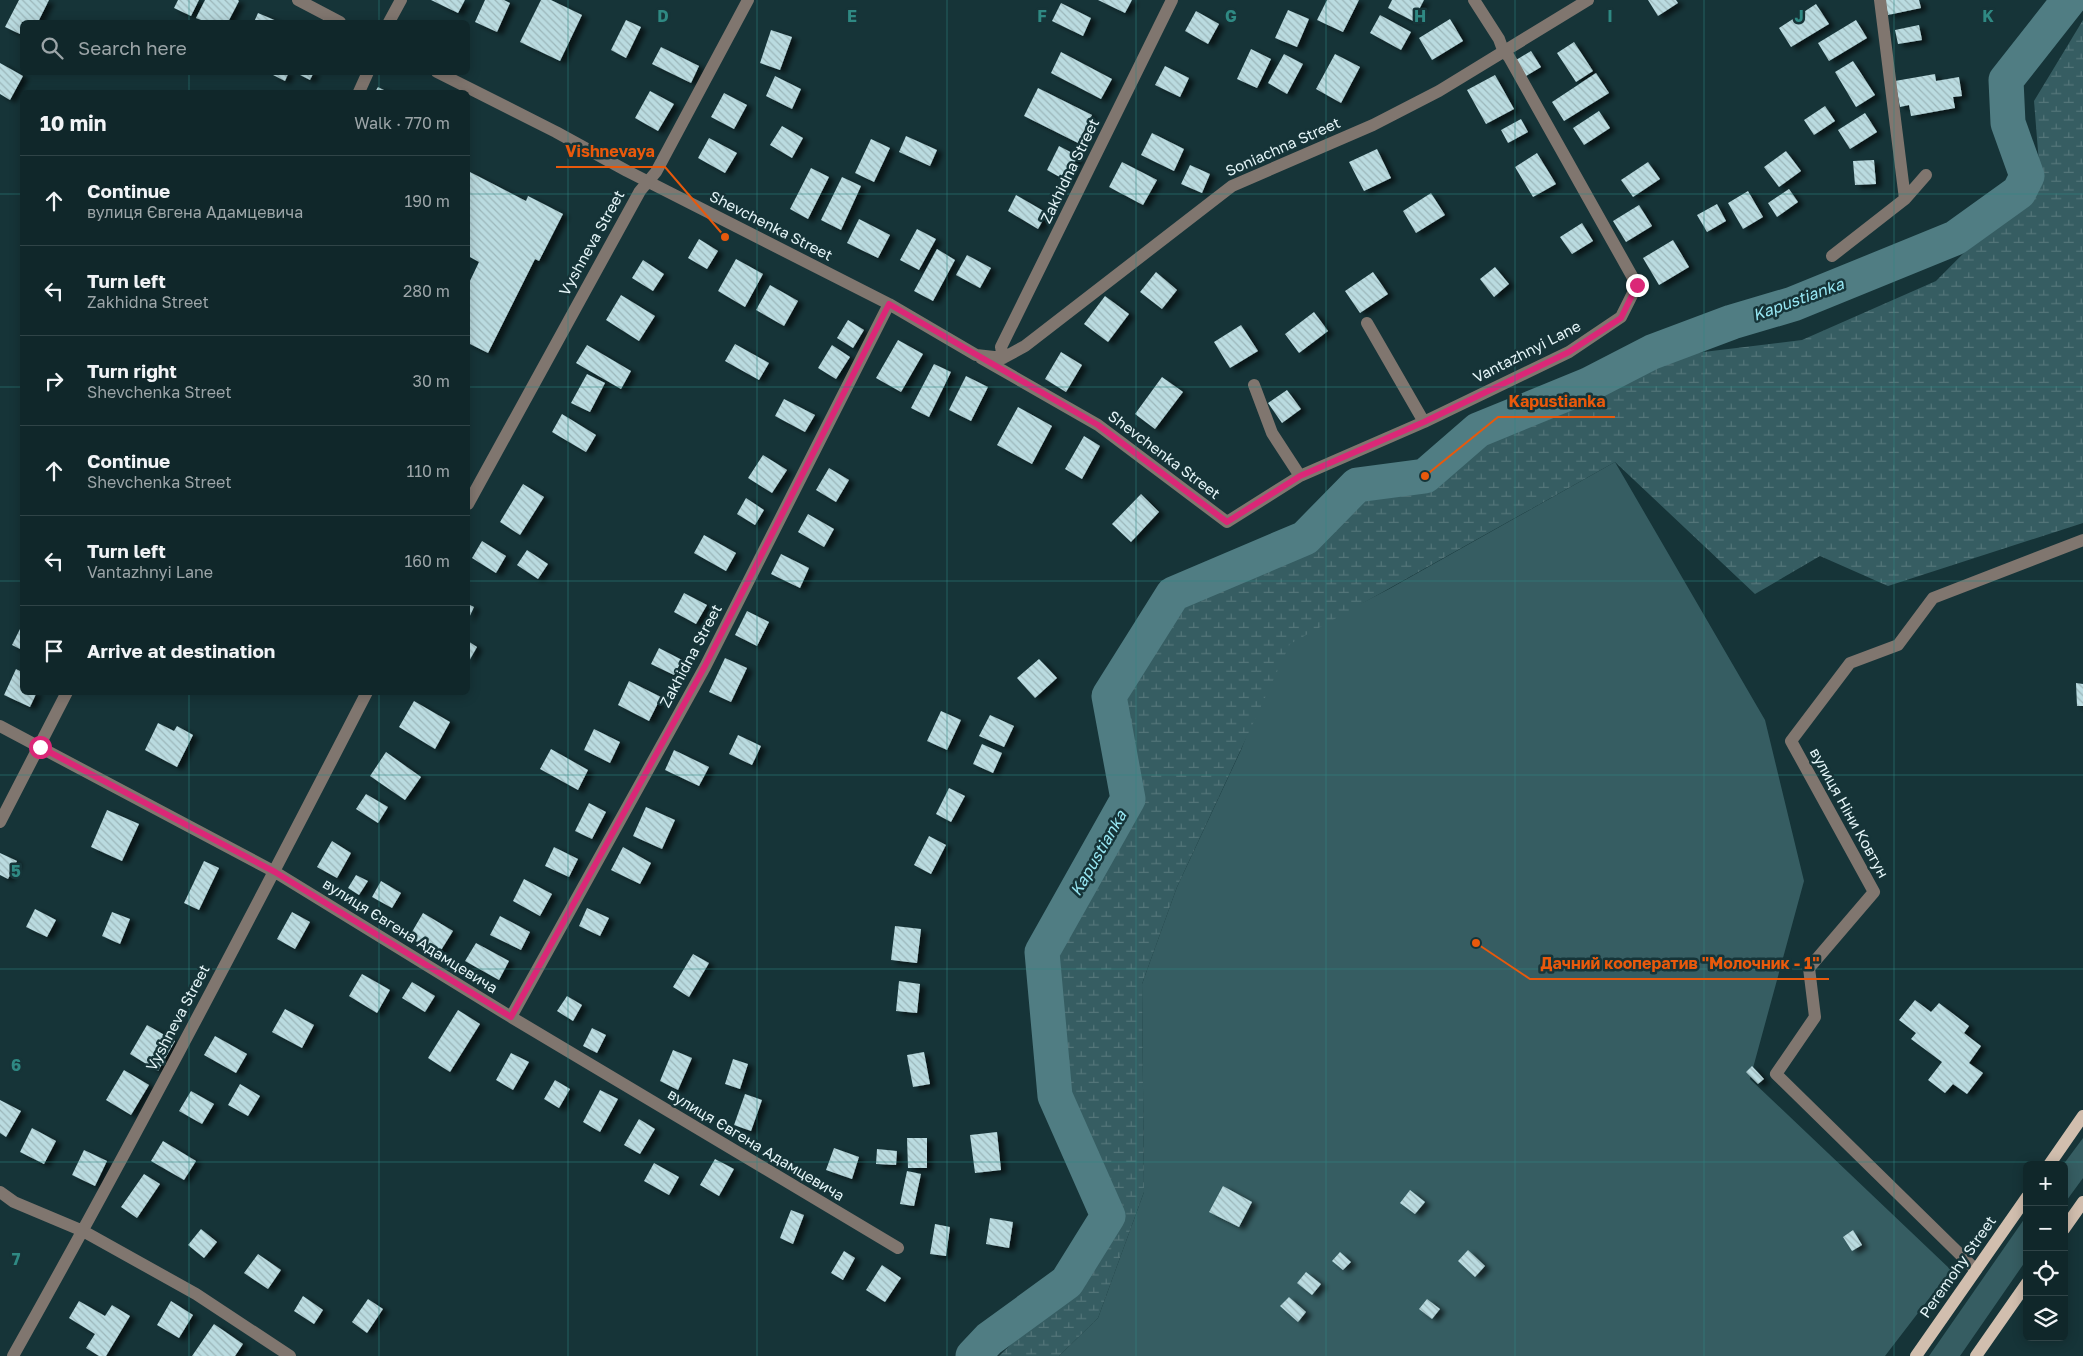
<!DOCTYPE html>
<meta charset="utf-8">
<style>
body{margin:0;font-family:"Golos Text",sans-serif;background:#192f32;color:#f1f3f6}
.controls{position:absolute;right:15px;bottom:15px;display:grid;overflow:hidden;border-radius:8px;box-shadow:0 2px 12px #0003}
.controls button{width:45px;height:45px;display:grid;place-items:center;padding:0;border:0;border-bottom:1px solid #304447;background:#10272a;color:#f1f3f6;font:25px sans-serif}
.stop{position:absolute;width:15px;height:15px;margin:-11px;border:4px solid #db2777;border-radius:50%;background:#fff}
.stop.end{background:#db2777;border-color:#fff;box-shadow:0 1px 5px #0008}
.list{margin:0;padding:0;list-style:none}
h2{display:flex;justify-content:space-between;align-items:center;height:65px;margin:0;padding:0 20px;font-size:21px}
h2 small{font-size:16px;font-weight:400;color:#9ca5a8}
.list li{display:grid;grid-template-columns:32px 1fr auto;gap:15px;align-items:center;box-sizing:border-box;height:90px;padding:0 20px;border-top:1px solid #304447}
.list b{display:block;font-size:19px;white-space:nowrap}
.list p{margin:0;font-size:16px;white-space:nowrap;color:#9ca5a8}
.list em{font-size:16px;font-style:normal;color:#9ca5a8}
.icon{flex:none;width:28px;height:28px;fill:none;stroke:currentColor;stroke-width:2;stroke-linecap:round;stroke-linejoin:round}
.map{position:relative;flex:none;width:2083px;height:1356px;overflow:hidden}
.search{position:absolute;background:#10272a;box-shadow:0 2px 12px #0003;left:20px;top:20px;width:450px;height:55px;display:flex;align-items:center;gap:12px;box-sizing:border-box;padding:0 18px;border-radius:8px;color:#9ca5a8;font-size:19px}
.panel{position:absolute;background:#10272a;box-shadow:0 2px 12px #0003;left:20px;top:90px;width:450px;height:605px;border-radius:8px}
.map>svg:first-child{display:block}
.green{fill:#365d62}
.wetland{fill:url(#wetland-marsh)}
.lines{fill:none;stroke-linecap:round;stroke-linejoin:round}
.river{stroke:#507d83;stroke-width:35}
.building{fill:url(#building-back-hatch);filter:url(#shadow)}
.minor{stroke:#80766f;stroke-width:12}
.major{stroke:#d1beae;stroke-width:12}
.route{stroke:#db2777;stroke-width:6}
.grid{fill:none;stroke:#2f8983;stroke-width:1;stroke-opacity:0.55}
.labels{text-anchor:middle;stroke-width:5;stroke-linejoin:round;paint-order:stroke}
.street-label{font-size:15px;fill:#e4f5f8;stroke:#163438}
.water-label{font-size:16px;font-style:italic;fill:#97e7f3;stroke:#163438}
.grid-label{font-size:16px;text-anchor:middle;font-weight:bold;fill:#2f8983;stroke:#163438;stroke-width:5;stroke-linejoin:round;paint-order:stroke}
.leader{fill:none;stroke:#e8590c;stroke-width:2}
.callout-dot{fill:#e8590c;stroke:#163438;stroke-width:2}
.callout-label{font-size:16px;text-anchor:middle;font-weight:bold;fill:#e8590c;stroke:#163438;stroke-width:5;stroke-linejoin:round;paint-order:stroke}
</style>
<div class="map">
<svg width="2083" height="1356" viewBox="0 0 2083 1356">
<defs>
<pattern id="wetland-marsh" width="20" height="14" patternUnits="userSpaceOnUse" patternTransform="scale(1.25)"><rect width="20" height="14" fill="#365d62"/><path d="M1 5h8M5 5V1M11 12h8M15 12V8" fill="none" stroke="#537579"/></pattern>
<pattern id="building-back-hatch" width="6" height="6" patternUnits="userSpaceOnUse" patternTransform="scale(1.25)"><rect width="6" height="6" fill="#badbe0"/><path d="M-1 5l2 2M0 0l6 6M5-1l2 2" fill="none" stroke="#9cb7ba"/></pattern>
<filter id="shadow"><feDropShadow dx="5.5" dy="3" stdDeviation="2.5" flood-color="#0009"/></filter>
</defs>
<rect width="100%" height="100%" fill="#163438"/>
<path class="green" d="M1615,462L1765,720L1804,881L1750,1079L1951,1270L1885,1356H1059L1098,1318L1144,1192L1142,984L1177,887L1241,750L1283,644L1389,589Z
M2083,1138V1178L2064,1204L2063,1165Z
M2027,1215V1259L1960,1356H1929Z"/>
<path class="wetland" d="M2083,20V523L1888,586L1820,556L1755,594L1615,462L1290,644L1177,887L1142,984L1144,1192L1098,1318L1059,1356H999L1033,1323L1076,1291L1123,1222L1071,1103L1052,969L1141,796L1125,703L1181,605L1309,552L1366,495L1431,490L1487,439L1558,416L1662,357L1802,340L1936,281L2040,176L2034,101Z"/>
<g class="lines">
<path class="river" d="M973,1356L989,1339L1067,1282L1108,1216L1055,1096L1042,952L1128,799L1109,696L1173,594L1305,538L1357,485L1425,476L1478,430L1588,385L1652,352L1732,322L1793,304L1955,238L2019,192L2027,176L2008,123L2006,80L2069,0"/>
</g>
<path class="building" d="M19,0H49L38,22H22V35L5,27Z
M178,0H199L191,16L174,8Z
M205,0H238L239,1L228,22H206L196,18Z
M431,0H465L458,13Z
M485,0H504L510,3L497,32L475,22Z
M541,0H551L582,15L560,61L520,42Z
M1098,0H1132L1125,13Z
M1327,0H1359L1343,32L1317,20Z
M1392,0H1424L1413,21L1388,8Z
M1648,0H1676L1678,3L1658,16Z
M1885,0H1919L1921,8L1888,15Z
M1061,3L1091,18L1083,36L1052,21Z
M1816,4L1829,24L1791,47L1779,28Z
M1288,10L1309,19L1297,47L1275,38Z
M1196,11L1219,24L1208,44L1185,31Z
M258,13L279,22H254Z
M1380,15L1411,32L1401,50L1370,33Z
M1450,19L1463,41L1432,60L1419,38Z
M626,20L641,27L626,58L611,50Z
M1856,20L1867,38L1829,61L1818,43Z
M1919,25L1922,40L1898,44L1895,30Z
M771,30L792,37L780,70L760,63Z
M1574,42L1593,71L1576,82L1557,53Z
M661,47L699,66L691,83L652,64Z
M1251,49L1271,59L1257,88L1237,79Z
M1531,51L1541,67L1526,76L1516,60Z
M1061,52L1112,79L1101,99L1051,73Z
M1284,54L1303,64L1287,94L1268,83Z
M1335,54L1360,67L1341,103L1316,89Z
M1853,61L1875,95L1856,107L1835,72Z
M0,63L23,76L10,100L0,94Z
M1165,66L1189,78L1180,97L1155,85Z
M274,72H289L285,81L273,75Z
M294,72H314L310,80Z
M1596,73L1609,93L1564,121L1552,102Z
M1935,74L1936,81L1959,77L1962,96L1953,97L1955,108L1911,116L1909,105L1900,107L1895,81Z
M1495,75L1514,109L1486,124L1467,90Z
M775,76L801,89L792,109L766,96Z
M378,87L388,92H375Z
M1038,88L1092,115L1078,143L1024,116Z
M650,91L674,104L658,131L635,118Z
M724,93L747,105L734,129L711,117Z
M1825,106L1835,121L1814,135L1804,120Z
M1599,111L1610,128L1584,145L1573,128Z
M1865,113L1877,132L1850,149L1838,130Z
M1521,119L1528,132L1508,143L1501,130Z
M782,126L803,138L792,158L770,145Z
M1152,133L1184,149L1174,171L1141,155Z
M906,136L937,150L930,166L899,152Z
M709,138L737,153L725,173L698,158Z
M871,139L890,148L874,182L855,173Z
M1059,146L1078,156L1065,180L1047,170Z
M1377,149L1391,178L1364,191L1349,162Z
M1786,151L1801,171L1779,187L1764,167Z
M1537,153L1556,184L1533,197L1515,167Z
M1874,160L1876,184L1855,185L1853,161Z
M1122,162L1157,180L1143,205L1109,187Z
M1648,162L1660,179L1633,197L1621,180Z
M1190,165L1210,174L1202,193L1181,184Z
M811,168L829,177L808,219L790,209Z
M468,171L526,201L528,196L563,214L539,261L535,259L488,353L468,343V285L479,262L468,256Z
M842,177L861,186L841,230L821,220Z
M1789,189L1798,202L1777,217L1768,203Z
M1748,191L1763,217L1743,229L1728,203Z
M1431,193L1445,215L1416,233L1403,211Z
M1016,195L1047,213L1038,229L1008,211Z
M1717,204L1726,221L1707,232L1697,215Z
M1639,205L1652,226L1626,242L1613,221Z
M859,219L890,235L878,258L847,243Z
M1582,223L1593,241L1572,254L1560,237Z
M917,229L936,239L919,270L900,260Z
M699,239L718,251L707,269L688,258Z
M1673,240L1689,267L1659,285L1643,258Z
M937,249L955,260L933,301L914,291Z
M967,255L991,268L980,288L956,275Z
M736,259L763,274L745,307L718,291Z
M643,260L664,274L653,291L632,278Z
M1495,267L1509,284L1494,297L1480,279Z
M1156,272L1177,290L1162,309L1140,292Z
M1373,272L1388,294L1360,313L1345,291Z
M770,285L798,301L784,326L756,310Z
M621,295L655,316L639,341L606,320Z
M1105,296L1129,314L1108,342L1084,324Z
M1314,312L1328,331L1299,353L1285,334Z
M848,320L864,330L853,348L837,338Z
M1241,325L1258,351L1230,368L1214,342Z
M898,340L923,354L901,392L876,378Z
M735,344L769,363L759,380L725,361Z
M587,345L631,371L621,389L576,363Z
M832,345L850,357L836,379L818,368Z
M1061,352L1082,365L1066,392L1045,379Z
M934,364L951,372L929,417L911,408Z
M587,374L605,383L590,412L571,403Z
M966,376L988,387L971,421L949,410Z
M1162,377L1183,392L1155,429L1135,414Z
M1287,390L1301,409L1282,423L1268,403Z
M784,399L815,415L805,432L775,416Z
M1018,407L1052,426L1032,464L997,445Z
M562,414L596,435L586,452L552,432Z
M1084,436L1100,446L1082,479L1065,469Z
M763,455L787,470L772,493L748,478Z
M829,468L849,480L836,502L816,490Z
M523,484L544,497L520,535L500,522Z
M1141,494L1159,512L1131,542L1112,524Z
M746,498L764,510L755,525L737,514Z
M808,514L834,529L824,547L798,532Z
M704,535L736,553L726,571L694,553Z
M482,541L506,556L496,573L472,558Z
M527,550L548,564L538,579L517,565Z
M781,554L809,568L800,588L771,574Z
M684,593L707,605L696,624L674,612Z
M468,604L474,607L468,620Z
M747,611L769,622L757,646L735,635Z
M22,625V650L12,645Z
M468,641L477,647L468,663Z
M659,648L682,660L674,675L651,664Z
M725,658L747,668L731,702L709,692Z
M1039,659L1057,678L1035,698L1017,678Z
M16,669L22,672V692H37L30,707L4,695Z
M629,681L661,697L649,721L618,705Z
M2076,683L2083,684V706H2077Z
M414,701L450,722L435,749L399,727Z
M941,711L961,720L947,750L927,741Z
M990,715L1014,726L1004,747L979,736Z
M158,723L174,731L177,726L193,735L177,767L145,750Z
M594,729L620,742L610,763L584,750Z
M738,735L761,746L752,765L729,754Z
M982,744L1002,753L993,773L973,764Z
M551,749L588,770L578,790L540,769Z
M674,750L709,767L699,786L665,770Z
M386,752L421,777L405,800L370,776Z
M949,788L965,796L951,822L936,814Z
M366,794L388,807L378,823L356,809Z
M589,803L606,812L592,839L575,831Z
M646,807L675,820L662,849L633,836Z
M107,810L139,824L122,861L91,847Z
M929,836L946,845L931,874L914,865Z
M332,841L351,853L337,878L317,867Z
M554,847L578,859L569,877L545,866Z
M623,847L651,863L640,884L611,870Z
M0,853L17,861L8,879L0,875Z
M204,861L219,868L199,910L184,903Z
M356,875L368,881L359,895L348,888Z
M524,879L552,894L540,916L513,901Z
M381,881L401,893L392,908L372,897Z
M587,908L609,918L600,936L579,926Z
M35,909L56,920L47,937L26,927Z
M112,912L130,919L120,944L102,936Z
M292,912L310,922L295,949L277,939Z
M423,913L453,931L438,955L409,937Z
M500,916L530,932L521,950L490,935Z
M895,926L921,929L917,963L891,960Z
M476,943L509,961L499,980L465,961Z
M693,954L709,963L689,997L673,987Z
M362,974L390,990L377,1013L349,996Z
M899,981L920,984L917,1013L896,1011Z
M412,982L435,996L425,1012L402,998Z
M567,996L582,1005L573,1021L557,1011Z
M1915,1000L1931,1012L1939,1003L1969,1026L1964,1033L1981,1046L1969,1063L1983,1073L1967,1094L1953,1084L1945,1093L1928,1080L1942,1062L1911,1039L1916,1033L1899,1020Z
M285,1009L314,1025L302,1048L272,1032Z
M458,1010L480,1024L450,1072L428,1058Z
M147,1025L175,1041L158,1071L130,1054Z
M592,1028L606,1035L597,1053L583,1046Z
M215,1036L247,1054L236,1073L204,1055Z
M673,1050L692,1058L678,1090L660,1081Z
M924,1052L930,1084L913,1087L907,1055Z
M511,1053L529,1062L513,1090L496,1080Z
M733,1059L748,1064L740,1089L725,1084Z
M1752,1066L1764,1079L1758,1084L1746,1072Z
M124,1070L149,1085L131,1115L106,1100Z
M555,1080L570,1089L559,1108L544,1099Z
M240,1084L260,1096L248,1116L228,1105Z
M600,1090L618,1099L600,1132L583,1122Z
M191,1091L214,1104L202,1124L179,1111Z
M745,1094L762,1100L751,1131L734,1125Z
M0,1100L21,1111L6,1137L0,1133Z
M639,1119L655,1129L640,1154L624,1145Z
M32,1128L56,1141L44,1164L20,1152Z
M997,1132L1001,1170L975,1173L970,1135Z
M907,1138H927V1168H908Z
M163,1141L196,1161L184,1180L151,1161Z
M834,1148L859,1157L852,1179L826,1170Z
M877,1149L897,1151L896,1165L876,1164Z
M84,1150L107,1161L95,1186L72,1175Z
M715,1159L734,1169L719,1196L700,1185Z
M654,1163L679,1177L669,1195L644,1181Z
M907,1171L921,1174L914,1206L900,1204Z
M144,1174L160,1184L137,1218L121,1207Z
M1223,1186L1252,1202L1239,1227L1209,1212Z
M1410,1190L1425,1202L1415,1214L1400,1203Z
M791,1210L804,1215L793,1244L780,1238Z
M990,1218L1013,1222L1009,1248L986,1244Z
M935,1224L950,1227L946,1256L930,1254Z
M201,1229L217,1242L204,1258L188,1245Z
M1853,1230L1862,1245L1852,1251L1843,1237Z
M1468,1250L1485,1266L1475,1277L1458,1261Z
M844,1251L855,1258L843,1280L831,1273Z
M1340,1252L1351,1262L1343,1270L1332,1261Z
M258,1254L281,1270L268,1289L244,1273Z
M882,1265L901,1278L885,1302L866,1290Z
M1306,1272L1321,1284L1312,1295L1297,1283Z
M303,1296L323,1310L314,1324L294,1311Z
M1289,1297L1306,1312L1298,1322L1280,1306Z
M368,1299L383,1309L367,1333L352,1322Z
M1427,1299L1440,1309L1432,1319L1419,1309Z
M79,1301L105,1316L112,1305L130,1316L106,1356H99L86,1348L95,1334L69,1318Z
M171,1301L193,1315L179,1338L157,1325Z
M214,1324L243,1344L235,1356H192Z"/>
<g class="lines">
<path class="minor" d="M298,0L340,22
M1880,0L1905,199
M389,22L401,0
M437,72L556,132L627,171L889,304L976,355L1003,358L1025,346L1232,186L1373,125L1439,91L1588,0
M359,92L368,72
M1832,256L1905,199L1926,175
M1367,323L1424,422
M981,358L1098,425L1227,522L1300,476L1424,422L1569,352L1621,317L1637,285L1509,57L1503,50L1499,39L1474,0
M1003,358L1001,347L1172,0
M1254,385L1272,433L1300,476
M468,504L640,191L656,172L748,0
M0,726L275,872L511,1017L898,1248
M0,822L67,692
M511,1017L705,667L889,304
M0,1192L14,1202L83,1231L196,1294L290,1356
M1976,1270L1776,1074L1815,1017L1809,968L1874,892L1791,741L1850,663L1898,645L1933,598L2083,540
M13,1356C136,1137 252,915 367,692"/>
<path class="major" d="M2049,1165L2083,1116
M2064,1229L2083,1202
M1916,1356L2027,1197
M1976,1356L2027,1283"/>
</g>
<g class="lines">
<path class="route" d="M40,747L275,872L511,1017L705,666L889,304L1098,425L1227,522L1300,476L1424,422L1569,352L1621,318L1637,285"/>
</g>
<path class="grid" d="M189,0V22M379,0V22M568,0V1356M757,0V1356M947,0V1356M1136,0V1356M1326,0V1356M1515,0V1356M1704,0V1356M1894,0V1356M189,72V92M379,72V92M0,194H22M468,194H2083M0,387H22M468,387H2083M0,581H22M468,581H2083M189,692V1356M379,692V1356M0,775H2083M0,969H2083M0,1162H2083"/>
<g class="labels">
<g class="street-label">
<text transform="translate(1283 147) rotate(-24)" y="5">Soniachna Street</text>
<text transform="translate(1070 171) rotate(-64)" y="5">Zakhidna Street</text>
<text transform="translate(771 226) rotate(27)" y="5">Shevchenka Street</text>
<text transform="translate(592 243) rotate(-61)" y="5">Vyshneva Street</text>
<text transform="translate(1527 352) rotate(-27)" y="5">Vantazhnyi Lane</text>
<text transform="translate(1164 455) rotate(37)" y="5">Shevchenka Street</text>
<text transform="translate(691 656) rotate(-62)" y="5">Zakhidna Street</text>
<text transform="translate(1849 813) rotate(61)" y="5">вулиця Ніни Ковтун</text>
<text transform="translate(410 936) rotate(32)" y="5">вулиця Євгена Адамцевича</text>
<text transform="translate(178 1018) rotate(-62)" y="5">Vyshneva Street</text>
<text transform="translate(756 1145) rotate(31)" y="5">вулиця Євгена Адамцевича</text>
<text transform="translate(1958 1267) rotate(-55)" y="5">Peremohy Street</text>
</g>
<g class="water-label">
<text transform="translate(1798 299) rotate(-20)" y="6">Kapustianka</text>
<text transform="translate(1098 853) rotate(-60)" y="6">Kapustianka</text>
</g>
</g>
<g class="grid-label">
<text x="663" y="22">D</text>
<text x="852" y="22">E</text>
<text x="1042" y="22">F</text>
<text x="1231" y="22">G</text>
<text x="1420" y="22">H</text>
<text x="1610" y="22">I</text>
<text x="1799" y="22">J</text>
<text x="1988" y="22">K</text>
<text x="16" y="877">5</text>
<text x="16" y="1071">6</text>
<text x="16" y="1265">7</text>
</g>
<path class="leader" d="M725 237L665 167H556M1425 476L1498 417H1615M1476 943L1530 979H1829"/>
<g class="callout-dot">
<circle cx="725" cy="237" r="5"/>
<circle cx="1425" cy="476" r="5"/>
<circle cx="1476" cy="943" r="5"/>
</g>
<g class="callout-label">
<text x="610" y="157">Vishnevaya</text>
<text x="1557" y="407">Kapustianka</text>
<text x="1680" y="969">Дачний кооператив "Молочник - 1"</text>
</g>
</svg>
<div class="controls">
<button>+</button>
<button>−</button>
<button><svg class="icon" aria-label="locate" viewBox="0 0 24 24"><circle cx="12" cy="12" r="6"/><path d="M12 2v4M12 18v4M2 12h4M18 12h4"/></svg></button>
<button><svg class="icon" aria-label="layers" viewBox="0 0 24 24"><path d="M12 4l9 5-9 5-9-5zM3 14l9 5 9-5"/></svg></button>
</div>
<div class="stop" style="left:40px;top:747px"></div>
<div class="stop end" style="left:1637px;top:285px"></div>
<div class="search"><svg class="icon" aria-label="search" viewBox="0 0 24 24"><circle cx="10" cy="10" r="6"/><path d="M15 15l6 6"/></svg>Search here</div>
<section class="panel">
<h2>10 min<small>Walk · 770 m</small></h2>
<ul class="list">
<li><svg class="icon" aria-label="ahead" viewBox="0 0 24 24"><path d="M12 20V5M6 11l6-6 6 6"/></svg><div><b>Continue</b><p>вулиця Євгена Адамцевича</p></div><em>190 m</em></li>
<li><svg class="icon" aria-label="left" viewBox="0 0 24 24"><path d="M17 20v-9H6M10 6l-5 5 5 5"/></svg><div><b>Turn left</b><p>Zakhidna Street</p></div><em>280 m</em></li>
<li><svg class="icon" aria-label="right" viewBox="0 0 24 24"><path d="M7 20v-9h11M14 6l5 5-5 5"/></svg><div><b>Turn right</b><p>Shevchenka Street</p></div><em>30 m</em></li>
<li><svg class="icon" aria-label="ahead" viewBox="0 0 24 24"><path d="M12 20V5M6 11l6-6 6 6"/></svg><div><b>Continue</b><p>Shevchenka Street</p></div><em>110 m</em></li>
<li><svg class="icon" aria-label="left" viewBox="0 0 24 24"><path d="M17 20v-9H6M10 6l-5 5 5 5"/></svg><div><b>Turn left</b><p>Vantazhnyi Lane</p></div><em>160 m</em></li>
<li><svg class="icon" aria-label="arrive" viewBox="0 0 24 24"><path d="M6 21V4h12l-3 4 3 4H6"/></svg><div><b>Arrive at destination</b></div></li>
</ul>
</section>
</div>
